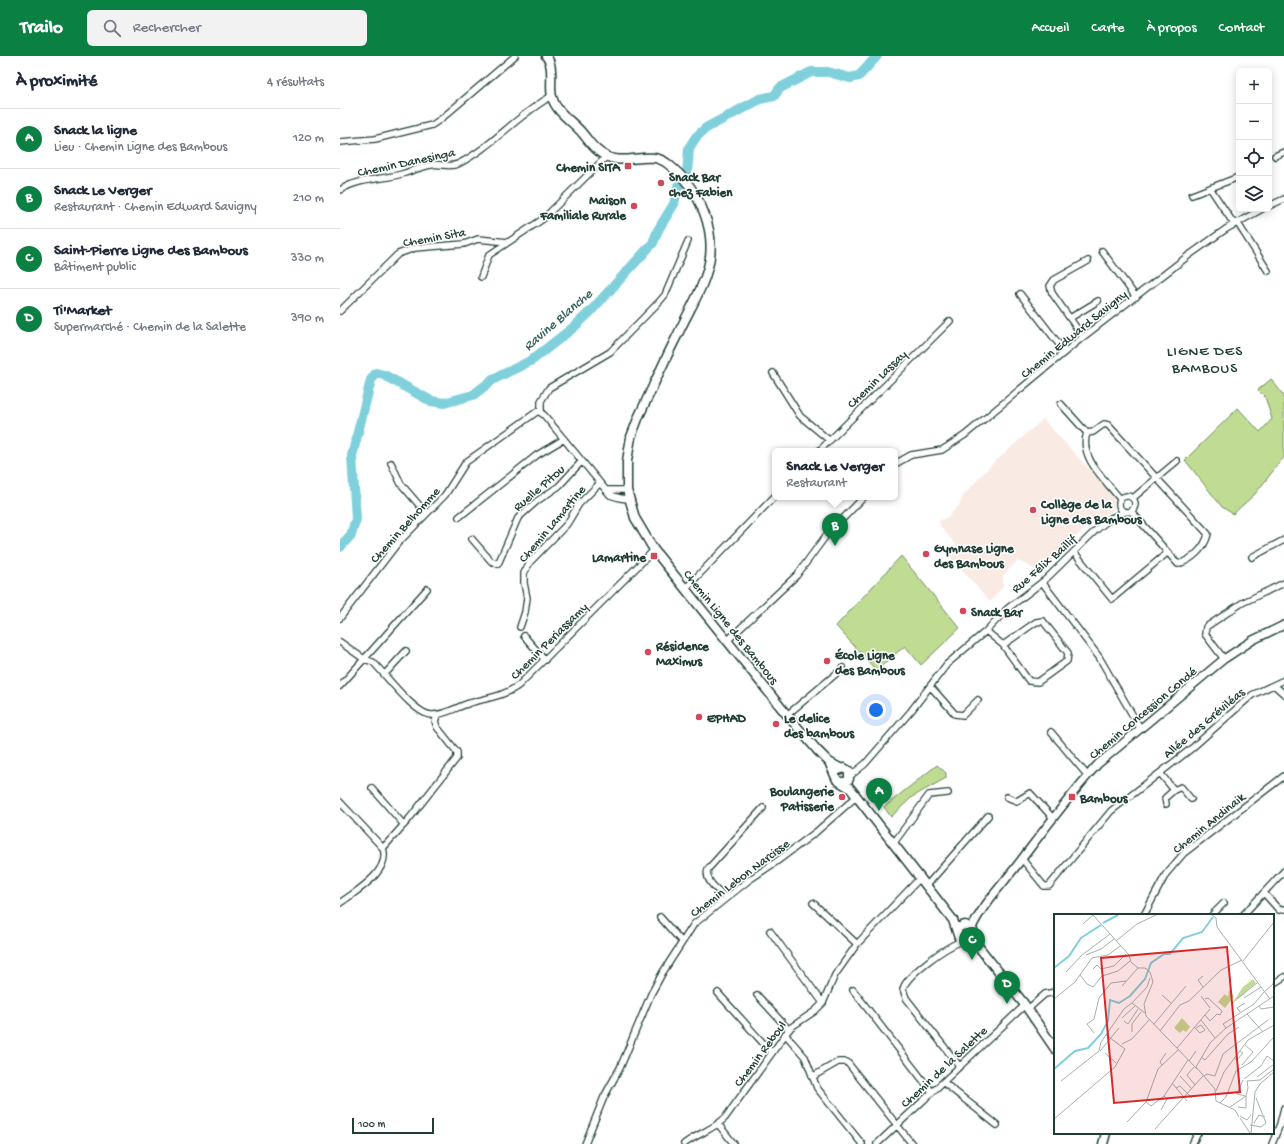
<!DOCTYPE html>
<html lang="fr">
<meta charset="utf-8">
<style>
body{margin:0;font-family:"Gochi Hand",sans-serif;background:#f2f2f3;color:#1f2937}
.controls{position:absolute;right:12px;top:12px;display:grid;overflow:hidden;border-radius:6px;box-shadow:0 2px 10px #0003}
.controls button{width:36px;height:36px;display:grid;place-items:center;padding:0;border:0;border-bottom:1px solid #e0e1e3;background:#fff;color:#1f2937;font:20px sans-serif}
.scale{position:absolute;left:12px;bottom:10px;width:82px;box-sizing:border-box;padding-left:4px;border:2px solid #1f3d34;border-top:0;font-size:11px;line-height:14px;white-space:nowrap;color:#1f3d34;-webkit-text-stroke:3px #fff;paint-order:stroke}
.you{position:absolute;left:536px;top:654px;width:14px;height:14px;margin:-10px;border:3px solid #fff;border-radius:50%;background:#1a73e8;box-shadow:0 0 0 6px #1a73e833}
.badge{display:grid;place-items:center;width:26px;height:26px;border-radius:50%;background:#0b8043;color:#fff;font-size:13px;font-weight:700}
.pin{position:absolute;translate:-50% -33px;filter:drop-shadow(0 1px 2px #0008)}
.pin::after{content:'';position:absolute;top:21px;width:14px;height:12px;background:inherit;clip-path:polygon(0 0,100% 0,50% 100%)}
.popup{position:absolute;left:432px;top:392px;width:126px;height:52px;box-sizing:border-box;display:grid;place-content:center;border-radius:6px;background:#fff;filter:drop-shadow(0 1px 3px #0005);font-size:13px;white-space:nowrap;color:#747a83}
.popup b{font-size:15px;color:#1f2937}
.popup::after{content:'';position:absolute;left:50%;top:100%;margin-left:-8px;border:8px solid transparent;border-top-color:#fff}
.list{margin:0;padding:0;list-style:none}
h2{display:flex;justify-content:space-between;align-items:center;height:52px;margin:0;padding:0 16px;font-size:17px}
h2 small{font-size:13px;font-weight:400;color:#747a83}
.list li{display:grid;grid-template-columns:26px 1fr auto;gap:12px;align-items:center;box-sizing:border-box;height:60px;padding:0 16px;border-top:1px solid #e0e1e3}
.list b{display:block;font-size:15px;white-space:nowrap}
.list p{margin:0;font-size:13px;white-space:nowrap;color:#747a83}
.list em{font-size:13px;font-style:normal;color:#747a83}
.icon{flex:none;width:22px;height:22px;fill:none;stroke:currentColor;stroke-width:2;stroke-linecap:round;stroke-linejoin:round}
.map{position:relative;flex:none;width:944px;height:1088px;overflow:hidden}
header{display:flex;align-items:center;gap:24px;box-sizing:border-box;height:56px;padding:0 20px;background:#0b8043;color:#fff}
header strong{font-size:19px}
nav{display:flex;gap:22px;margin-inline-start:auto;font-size:14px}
.search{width:280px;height:36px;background:#f2f2f3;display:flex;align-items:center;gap:10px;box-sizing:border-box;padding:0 14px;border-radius:6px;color:#747a83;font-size:15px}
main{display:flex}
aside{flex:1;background:#fff}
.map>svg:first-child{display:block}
.built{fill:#faeae4}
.green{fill:#c0dc93;stroke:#708c64}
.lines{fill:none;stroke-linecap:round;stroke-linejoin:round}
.river{stroke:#80d0dc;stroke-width:10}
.minor-casing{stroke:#1f3d34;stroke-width:8}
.tertiary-casing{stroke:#1f3d34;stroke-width:10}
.secondary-casing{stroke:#1f3d34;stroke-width:11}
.minor{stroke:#fff;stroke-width:5.5}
.tertiary{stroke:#fff;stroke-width:7}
.secondary{stroke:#fff;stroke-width:8}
.poi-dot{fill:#d1495b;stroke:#fff;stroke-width:1.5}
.labels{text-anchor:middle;stroke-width:3;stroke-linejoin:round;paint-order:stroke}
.street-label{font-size:13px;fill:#1f3d34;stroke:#fff}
.poi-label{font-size:13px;font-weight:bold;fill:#1f3d34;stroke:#fff;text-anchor:start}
.water-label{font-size:14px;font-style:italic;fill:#37625e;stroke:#fff}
.quarter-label{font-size:15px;letter-spacing:1px;fill:#1f3d34;stroke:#fff}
.inset-river{fill:none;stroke:#80d0dc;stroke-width:2}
.inset-road{fill:none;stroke:#a5b1ae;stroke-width:1}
.view{fill:#d62828;fill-opacity:0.15;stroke:#d62828;stroke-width:2}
.inset-edge{fill:none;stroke:#1f3d34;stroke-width:2}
</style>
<header>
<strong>Trailo</strong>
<div class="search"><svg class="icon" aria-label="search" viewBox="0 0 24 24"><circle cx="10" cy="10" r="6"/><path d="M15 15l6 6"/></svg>Rechercher</div>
<nav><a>Accueil</a><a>Carte</a><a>À propos</a><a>Contact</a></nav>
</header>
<main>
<aside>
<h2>À proximité<small>4 résultats</small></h2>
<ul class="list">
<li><span class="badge">A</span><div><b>Snack la ligne</b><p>Lieu · Chemin Ligne des Bambous</p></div><em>120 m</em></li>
<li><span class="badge">B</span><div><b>Snack Le Verger</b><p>Restaurant · Chemin Edward Savigny</p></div><em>210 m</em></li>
<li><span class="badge">C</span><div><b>Saint-Pierre Ligne des Bambous</b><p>Bâtiment public</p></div><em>330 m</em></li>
<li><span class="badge">D</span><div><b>Ti'Market</b><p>Supermarché · Chemin de la Salette</p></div><em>390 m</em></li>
</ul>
</aside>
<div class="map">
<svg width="944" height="1088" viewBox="0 0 944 1088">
<rect width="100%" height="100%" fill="#fff"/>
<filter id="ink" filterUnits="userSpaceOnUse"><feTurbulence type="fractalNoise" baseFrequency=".025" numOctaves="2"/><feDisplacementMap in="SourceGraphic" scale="8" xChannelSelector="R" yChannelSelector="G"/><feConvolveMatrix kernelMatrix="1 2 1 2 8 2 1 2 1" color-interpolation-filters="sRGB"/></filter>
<g filter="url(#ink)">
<path class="built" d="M703,363L766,432L774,443V451L771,456L755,464L724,491L700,517L685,508L677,505L663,520V530L650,546L610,500L620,493L600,470L599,465L608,461L620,448L623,440L648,412Z"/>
<path class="green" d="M931,323L944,340V401L915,438L893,458L882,451L845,404L898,352L920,376L932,363L925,341L918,334Z
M561,500L620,572L581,609L565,590L536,614L496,570Z
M597,709L606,717V722L572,741L551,761L544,751Z"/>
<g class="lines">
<path class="river" d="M0,491L11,479L16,463L12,400L31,324L36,317L44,319L91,345L104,347L133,339L154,323L192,304L234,271L250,256L313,187L318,174L334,148L338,130L347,119L349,92L356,81L366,72L420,43L434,40L440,32L471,16H488L510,22L519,20L537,0"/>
<defs>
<path id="minor" d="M0,86L35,83L92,69L101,63L175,0
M935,100L944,96
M870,132L894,168
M0,134C19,122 41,124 62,118C72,115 80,111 91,109C100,107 109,112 118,108C152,91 178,58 212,40
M852,139L896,122
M929,150L944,143
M897,166L928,215
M762,195L796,241
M141,221L149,199L203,163L266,101
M680,238L725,296
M0,255L58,198L75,192L124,188L138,183L168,186
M730,262L758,245
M743,281L712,237L710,230L714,224L748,205
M433,317L460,360L489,384
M721,348L747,377
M201,356V345L209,332L270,296L319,246L325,239L348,185
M747,377L753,376L764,368L768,369L868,478C865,492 852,504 838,508L791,455
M747,377C738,402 767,425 780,443
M479,395L610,265
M51,407L61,428L86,457
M555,408L571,399L602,394L625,379L743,281L848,200L886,173L922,153
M266,434H287
M779 448a8 8 0 1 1 16 0a8 8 0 1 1-16 0Z
M793,442L837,405
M119,461L197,399L224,383
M132,483L151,505L158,508L178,462L197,445L219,430L242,405
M734,496L772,543L827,497
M912,501L944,484
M702,526L759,601L800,672
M346,532L435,440
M0,562L57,488L105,439L126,406L198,355L204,359L270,439L280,442L288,443
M180,571L185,556L187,542L184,527V517L190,506L227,468L239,448L260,427
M646,575L663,589L689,625L698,626L727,605L728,597L703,565L696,566L663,589
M184,580L205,604
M388,584L457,519L485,481L524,441
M0,586L24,603L33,606C46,619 75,659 92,659C106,659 118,650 130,647C147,642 165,640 179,629L314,494
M884,603L865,578L866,571L902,547L944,527
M45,618L66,595
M934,629L944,638
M0,630L87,533
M590,630L615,658L623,659L638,644
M447,659L503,612
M711,676L747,719
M820,717L834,734L825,742L826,748
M510,720L525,708L571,655L607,608L646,575L667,553L705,524L756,474L771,462L785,456
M32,732L64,769
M834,734L841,731L851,743
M667,741L677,745L690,737L713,762
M0,746L43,792
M553,788L589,739L608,737
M682,803L704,830H709L771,755L852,692L912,639L944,624
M587,829L648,760
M924,837L939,854L944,853
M386,842C378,834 364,825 368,813L423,752
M0,847C16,835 51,816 43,792L69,763L117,702V696L97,671L95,665L98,659
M473,847L517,888
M804,859L826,818L844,797L944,720
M872,859L884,847
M903,859L944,815
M320,861L342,886
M430,875L483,947
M933,928L944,921
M513,934L592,1036
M378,937L432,997
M417,939L449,974
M688,953L705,938L715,936
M445,978L465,1001L477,1032L522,1088
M620,1011L566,942L563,933C567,918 608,889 623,885
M472,1021L498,1006H507L572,1088
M603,1026L657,1069
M378,1068L394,1088
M245,1088L264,1041L280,1012L311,938L323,916L354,868L409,824L436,806L476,776L516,741
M344,1088C357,1078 374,1073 385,1062L450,972L475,955L483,947L495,919L517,888L581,821
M537,1088L685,949
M852,1088L858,1077
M932,1088L940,1068L944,1052"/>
<path id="tertiary" d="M632,872C642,849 663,828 678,808C704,774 729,740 758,708L884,603L913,584L944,569"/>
<path id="secondary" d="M206,0C215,10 209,29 212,41C216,57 234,66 243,78C248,84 251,89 257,94C281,116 306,91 328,108C360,133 380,178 366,218C360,238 347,258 338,278C324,305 312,333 299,360L291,381L287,405V434L295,462L314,494L447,659L477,694L489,706L500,712
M489,706L497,724L510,732L613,864L619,882L638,890
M496,715L504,712L509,715V723L506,726H501
M617,875L619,871L625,869L632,872L638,890L685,949L715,993
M763,1088L766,1077"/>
</defs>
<use href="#minor" class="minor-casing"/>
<use href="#tertiary" class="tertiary-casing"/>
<use href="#secondary" class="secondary-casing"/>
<use href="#minor" class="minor"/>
<use href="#tertiary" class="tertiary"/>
<use href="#secondary" class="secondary"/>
</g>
</g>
<g class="poi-dot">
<rect x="284" y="106" width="8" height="8" rx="2"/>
<circle cx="321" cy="127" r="4"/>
<circle cx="294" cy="150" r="4"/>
<circle cx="693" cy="454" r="4"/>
<circle cx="586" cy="498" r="4"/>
<rect x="310" y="496" width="8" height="8" rx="2"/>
<circle cx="623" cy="555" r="4"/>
<circle cx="308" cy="596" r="4"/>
<circle cx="487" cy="605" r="4"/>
<circle cx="359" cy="661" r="4"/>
<circle cx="436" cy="668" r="4"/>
<circle cx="502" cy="741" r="4"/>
<rect x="728" y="737" width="8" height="8" rx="2"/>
</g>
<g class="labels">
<g class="street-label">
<text transform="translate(66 105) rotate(-12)" y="5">Chemin Danesinga</text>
<text transform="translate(94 180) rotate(-10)" y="5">Chemin Sita</text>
<text transform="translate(733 277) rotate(-39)" y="5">Chemin Edward Savigny</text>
<text transform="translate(536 322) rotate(-44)" y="5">Chemin Lassay</text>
<text transform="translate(198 431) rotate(-41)" y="5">Ruelle Pitou</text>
<text transform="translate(211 467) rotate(-50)" y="5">Chemin Lamartine</text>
<text transform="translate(64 468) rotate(-48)" y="5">Chemin Belhomme</text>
<text transform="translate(703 507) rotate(-41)" y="5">Rue Félix Baillif</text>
<text transform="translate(392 570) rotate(51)" y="5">Chemin Ligne des Bambous</text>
<text transform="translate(208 584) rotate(-45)" y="5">Chemin Periassamy</text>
<text transform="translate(802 656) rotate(-40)" y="5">Chemin Concession Condé</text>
<text transform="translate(863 666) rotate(-40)" y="5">Allée des Gréviléas</text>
<text transform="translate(868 766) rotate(-39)" y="5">Chemin Andinaik</text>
<text transform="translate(399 821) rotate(-37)" y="5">Chemin Lebon Narcisse</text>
<text transform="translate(419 997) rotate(-53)" y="5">Chemin Reboul</text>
<text transform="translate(603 1010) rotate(-43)" y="5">Chemin de la Salette</text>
</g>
<g class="poi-label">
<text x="280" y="115" text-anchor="end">Chemin SITA</text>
<text x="329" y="125">Snack Bar<tspan x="329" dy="15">chez Fabien</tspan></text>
<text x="286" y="148" text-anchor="end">Maison<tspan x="286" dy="15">Familiale Rurale</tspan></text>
<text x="701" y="452">Collège de la<tspan x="701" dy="15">Ligne des Bambous</tspan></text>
<text x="594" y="496">Gymnase Ligne<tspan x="594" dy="15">des Bambous</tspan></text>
<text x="306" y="505" text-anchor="end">Lamartine</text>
<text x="631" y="560">Snack Bar</text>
<text x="316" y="594">Résidence<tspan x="316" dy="15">Maximus</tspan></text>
<text x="495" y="603">École Ligne<tspan x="495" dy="15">des Bambous</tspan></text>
<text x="367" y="666">EPHAD</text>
<text x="444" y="666">Le delice<tspan x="444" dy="15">des bambous</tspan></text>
<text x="494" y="739" text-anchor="end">Boulangerie<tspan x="494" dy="15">Patisserie</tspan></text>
<text x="740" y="746">Bambous</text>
</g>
<g class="water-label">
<text transform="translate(217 263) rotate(-41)" y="5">Ravine Blanche</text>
</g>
<g class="quarter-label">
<text x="865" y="299">LIGNE DES<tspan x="865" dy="17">BAMBOUS</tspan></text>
</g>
</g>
<g transform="translate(714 858)">
<rect width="220" height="220" fill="#fff"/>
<path d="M199,65L202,69L177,91L189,73ZM175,76L180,82L171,94L164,88L171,80L174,83ZM128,104L136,113L132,118L129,116L126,119L120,114Z" fill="#c0dc93"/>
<path class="inset-river" d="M49,9L64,1M0,54L15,42L27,24L47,11M0,155L21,137L34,134L47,120L54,107L56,86L65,89L76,82L91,65L97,49L110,40H116L129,24L148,18L159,3"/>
<path class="inset-road" d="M39,1L75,41L77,48L84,54H91L96,58L99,68L90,90L92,102L143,155M158,1L162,4L163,13L207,73M29,10L39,1M62,27L83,10L102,1M32,41L47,35L60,25M189,47L220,8M39,55L43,51L47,55L60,52L72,40M12,58L28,41L56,20M26,61L33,70L39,73L48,62L64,57L76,47M149,62L144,66L149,73M68,72L84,54M210,78L219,70L220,63M108,81L117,89M147,82L156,94M190,84L207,73L216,85M0,85L21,68L38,44L54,41L66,32M151,85L154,84L168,97L166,101L163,100M183,85L203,69M78,89L93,73L96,64M205,92L207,95L220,93M186,98L183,94L191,89M193,100L209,118M151,101L156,107L163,100M68,104L81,92M147,106L161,124M70,107L74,110L84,95M100,110L132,72M140,113L146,119L151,116L147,111L142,114M172,114L169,110L200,90L210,78M106,117L126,91L135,87L167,56L188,46M78,118V110L87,98M40,119L33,110L40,105L45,84L57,69L72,67M68,130L78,125L95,106M123,134L156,95M46,137L65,114M51,139L62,149M147,143L151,146L174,120L185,113M180,144L183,146L189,139L186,137M135,147L142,137M108,151L106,148L112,139M188,151L199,138L191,131M140,153L133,161L141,171M142,153L156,129L172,114L220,82M142,153L161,175L162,187L181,196L185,203M126,162L138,175M150,162L153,160L161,162L169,140L214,106M203,163L220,150M190,165L207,152L213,142L220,147M189,166L183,180L191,182M7,167L45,137L47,128L70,95L78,89L91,99M118,169L133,187M122,174L126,172L138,184M162,177L170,158L194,126L220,111M202,184L212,209M92,188L97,192L110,182L134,146M166,189L172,183L182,157L197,148L220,123M176,193L192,182L194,174L193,167L206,166L220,155M184,193L192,194V182M107,196L113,185L110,182M186,202L193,206L197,201M186,204L196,219M0,205L61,153L71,135L52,121M73,208L92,188L104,155L124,136M200,209L205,201L211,203M196,211L207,213L212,209M101,215L149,162M197,219L201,178L206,170L220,158"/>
<path class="view" d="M173,33L186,178L60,189L47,44Z"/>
<rect width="220" height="220" class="inset-edge"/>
</g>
</svg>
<div class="controls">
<button>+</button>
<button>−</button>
<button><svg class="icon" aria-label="locate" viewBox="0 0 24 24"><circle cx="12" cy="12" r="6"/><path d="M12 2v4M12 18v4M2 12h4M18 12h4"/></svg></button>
<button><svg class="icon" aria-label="layers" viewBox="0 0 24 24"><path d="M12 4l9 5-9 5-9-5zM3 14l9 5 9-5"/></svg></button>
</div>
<div class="scale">100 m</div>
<div class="you"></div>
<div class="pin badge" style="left:539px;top:755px">A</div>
<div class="pin badge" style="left:495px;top:490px">B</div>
<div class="popup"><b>Snack Le Verger</b>Restaurant</div>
<div class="pin badge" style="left:632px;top:904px">C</div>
<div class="pin badge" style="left:667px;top:948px">D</div>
</div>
</main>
